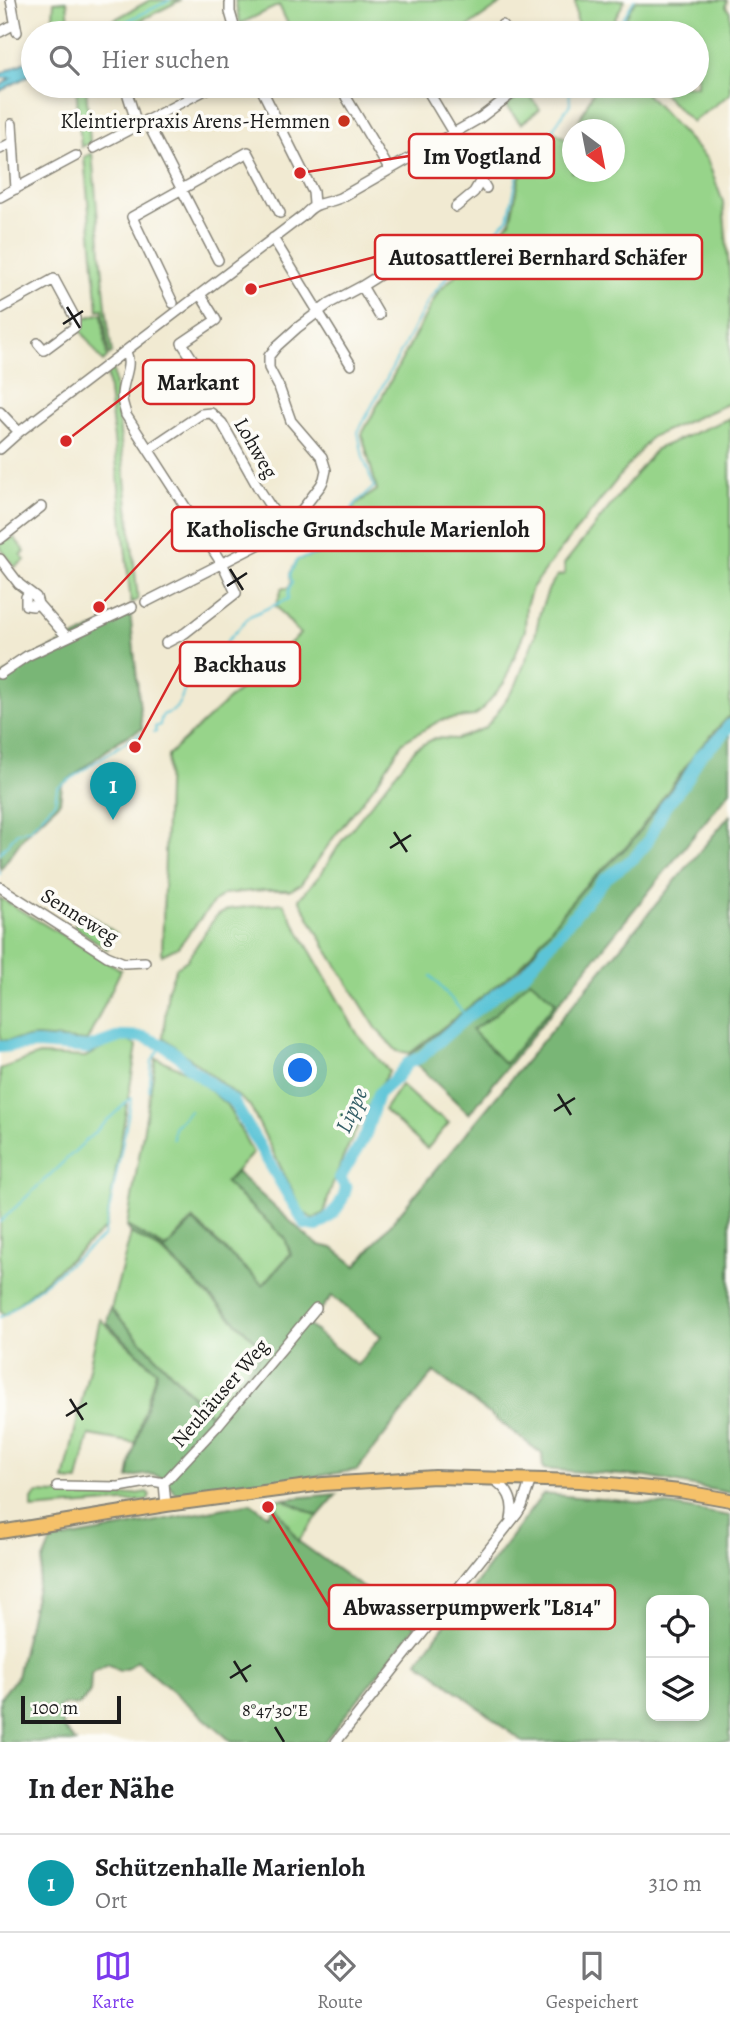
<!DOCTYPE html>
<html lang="de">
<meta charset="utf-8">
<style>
body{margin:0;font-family:Alegreya,serif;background:#f6f6f6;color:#202124}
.controls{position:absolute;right:21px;bottom:21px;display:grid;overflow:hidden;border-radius:14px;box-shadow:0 4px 10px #0003}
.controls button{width:63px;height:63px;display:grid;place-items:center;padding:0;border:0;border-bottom:2px solid #e0e0e0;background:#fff;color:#202124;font:35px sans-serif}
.compass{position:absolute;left:562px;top:119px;width:63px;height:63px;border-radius:50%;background:#fff;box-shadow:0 4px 10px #0003;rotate:148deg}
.scale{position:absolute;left:21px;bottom:18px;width:100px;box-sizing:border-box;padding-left:7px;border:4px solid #1c1c1c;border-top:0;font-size:19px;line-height:24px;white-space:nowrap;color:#1c1c1c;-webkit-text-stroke:5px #fdfcf7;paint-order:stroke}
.you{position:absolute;left:301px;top:1071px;width:24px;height:24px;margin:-18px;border:5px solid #fff;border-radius:50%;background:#1a73e8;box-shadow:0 0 0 10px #1a73e833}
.badge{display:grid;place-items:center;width:46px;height:46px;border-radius:50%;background:#7c3aed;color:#fff;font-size:23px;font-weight:700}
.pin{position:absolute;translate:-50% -58px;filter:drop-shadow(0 2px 4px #0008)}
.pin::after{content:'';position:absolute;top:37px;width:24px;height:21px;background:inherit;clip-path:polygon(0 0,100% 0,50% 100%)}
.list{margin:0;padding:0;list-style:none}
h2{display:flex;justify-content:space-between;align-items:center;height:91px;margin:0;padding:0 28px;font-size:30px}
h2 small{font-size:23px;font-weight:400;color:#757577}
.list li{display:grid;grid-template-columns:46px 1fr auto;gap:21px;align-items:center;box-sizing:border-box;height:98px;padding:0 28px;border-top:2px solid #e0e0e0}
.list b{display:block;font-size:26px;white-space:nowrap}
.list p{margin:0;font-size:23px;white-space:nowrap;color:#757577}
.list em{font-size:23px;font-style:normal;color:#757577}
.icon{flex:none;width:38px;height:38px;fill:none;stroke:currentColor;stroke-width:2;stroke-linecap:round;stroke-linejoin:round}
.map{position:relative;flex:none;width:730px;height:1742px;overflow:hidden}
.search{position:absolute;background:#fff;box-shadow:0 4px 10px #0003;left:21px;right:21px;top:21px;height:77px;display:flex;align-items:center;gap:18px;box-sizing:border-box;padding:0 24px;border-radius:38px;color:#757577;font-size:26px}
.sheet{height:189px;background:#fff}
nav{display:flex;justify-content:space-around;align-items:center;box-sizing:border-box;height:98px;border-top:2px solid #e0e0e0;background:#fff;font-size:19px;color:#757577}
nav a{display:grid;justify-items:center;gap:4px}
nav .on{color:#7c3aed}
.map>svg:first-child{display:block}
.green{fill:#97d48a;stroke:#5a7853;stroke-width:2}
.forest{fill:#79b676;stroke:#4a6949;stroke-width:2;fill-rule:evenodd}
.water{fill:#5bc4d7;stroke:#3c707a;stroke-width:2}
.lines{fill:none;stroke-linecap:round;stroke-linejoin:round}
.stream{stroke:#5bc4d7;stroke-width:2}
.river{stroke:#5bc4d7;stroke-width:12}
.minor-casing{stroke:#868377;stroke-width:12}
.major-casing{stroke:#868377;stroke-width:16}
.minor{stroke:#fff;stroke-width:9}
.major{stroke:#f5c16b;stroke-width:12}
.ticks{fill:none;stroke:#1c1c1c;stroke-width:2.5}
.poi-dot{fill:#c8321e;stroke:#fdfcf7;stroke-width:2.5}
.labels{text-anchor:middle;stroke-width:7;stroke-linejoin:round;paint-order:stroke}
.poi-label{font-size:21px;fill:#1c1c1c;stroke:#fdfcf7;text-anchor:end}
.street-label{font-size:21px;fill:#1c1c1c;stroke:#fdfcf7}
.water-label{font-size:23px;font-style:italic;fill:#355f67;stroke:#fdfcf7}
.ticks-label{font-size:18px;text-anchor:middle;fill:#1c1c1c;stroke:#fdfcf7;stroke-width:7;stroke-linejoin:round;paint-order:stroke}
.leader{fill:none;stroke:#d62828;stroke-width:2.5}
.callout-dot{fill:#d62828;stroke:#fdfcf7;stroke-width:2.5}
.callout{fill:#fdfcf7;stroke:#d62828;stroke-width:2.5}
.callout-label{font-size:23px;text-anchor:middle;font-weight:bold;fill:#1c1c1c}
</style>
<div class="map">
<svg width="730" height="1742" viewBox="0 0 730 1742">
<rect width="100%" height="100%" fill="#fdfcf7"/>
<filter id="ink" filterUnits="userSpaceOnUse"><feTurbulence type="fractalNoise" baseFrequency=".0143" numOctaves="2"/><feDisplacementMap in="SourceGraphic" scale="14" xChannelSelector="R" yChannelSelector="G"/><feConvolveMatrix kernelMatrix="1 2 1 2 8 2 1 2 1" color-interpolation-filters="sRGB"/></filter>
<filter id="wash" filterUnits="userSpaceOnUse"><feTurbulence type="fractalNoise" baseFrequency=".00686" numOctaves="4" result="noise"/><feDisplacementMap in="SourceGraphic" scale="28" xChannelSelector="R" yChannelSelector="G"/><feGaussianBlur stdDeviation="1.57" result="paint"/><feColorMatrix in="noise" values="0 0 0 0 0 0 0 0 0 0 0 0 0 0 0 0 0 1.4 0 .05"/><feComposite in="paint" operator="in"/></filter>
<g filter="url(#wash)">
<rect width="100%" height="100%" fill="#f1ead2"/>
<path class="green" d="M150,0H181L116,33H90Z
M235,0H506L465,29L462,33H292L279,5L240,24Z
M575,0H625L607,33H578Z
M637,0H727L726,7L730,12V94L692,122L655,86H697V33H619L630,9Z
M67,1L70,33H52L54,2Z
M76,86H86L90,143L81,147Z
M596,86H639L707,159L723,202L730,282V403L651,437L548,566L532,588L526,606L525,630L504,683L481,711L474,716L441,720L403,742L378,781L334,837L301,884L291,890H264L224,894L214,902L178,947L162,955L168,755L300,634L276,606L282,588H289L291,583L290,574L297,560L317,554L333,545L356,504L377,490L362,434L438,292L510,222L520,176L537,157L553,131L570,141L572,135V172H614V130L575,129Z
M525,90L540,109L521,124L506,106Z
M92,153L106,307L112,353L109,355L103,309L98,310L84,157Z
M102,313L107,358L103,362L79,328L78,320Z
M113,368L138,599L131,603L107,372Z
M730,418V715L697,751L630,843L582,889L520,967L410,1053L397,1051L378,1031L326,948L299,899L321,874L341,842L416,748L435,738L457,739L485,728L497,713L516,685L535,636L540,612L549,588L557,576L565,574L564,564L656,449Z
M6,537L9,540L14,537L25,552L21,555L25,560L15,567L1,549L0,542Z
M0,898L121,970L87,1041L37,1037L0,1041Z
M283,903L358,1035L389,1071C362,1117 337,1161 324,1213L313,1219L303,1212L250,1106L163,1037L168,989L176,968L187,960L216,916L229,909Z
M84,911L117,934L107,949L74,926Z
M530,979L556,1002L505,1064L472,1030L494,1015Z
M123,1038L137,1046L106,1228L5,1315L0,1311V1069L39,1055L85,1057Z
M156,1058L189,1072L227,1105L253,1153L225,1183L285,1238L290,1254L263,1285L193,1219L166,1248L127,1226Z
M401,1085L433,1114L440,1116L449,1123L427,1149L384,1110Z
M131,1233L163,1252L265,1350L211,1415L111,1309Z
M100,1319L156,1371L135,1443L89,1435L78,1481L64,1480Z
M147,1492L150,1495L148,1500L32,1509V1499L38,1493L119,1497Z
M283,1499L318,1516L298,1541L276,1506L275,1500Z"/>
<path class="forest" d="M130,611L142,729L121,739L62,785L60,802L26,834L0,870V678L29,659Z
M730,718V791L469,1114L408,1056L521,969L562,913L583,889L630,844L698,753ZM530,980L556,1002L505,1064L472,1030L494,1015Z
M730,815V1493L646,1477L543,1469L542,1454L434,1372L357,1470L179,1497C160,1473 157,1471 128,1478L132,1456L157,1371L107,1323L110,1308L210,1415L265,1350L164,1251L131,1233L126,1226L166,1249L193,1221L263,1285L291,1254L285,1238L226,1183L236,1172L311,1240L319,1245L333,1248L356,1266ZM332,1296L381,1336L357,1365L308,1325Z
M337,1494L318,1516L283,1499Z
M543,1494L668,1505L730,1516V1742H523L418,1661ZM651,1600H704V1716H651Z
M251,1503L268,1515L276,1506L298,1541L416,1626L324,1742H232L137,1661L128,1668L119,1671L108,1664L91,1673L90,1693L79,1705H64L59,1707L64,1729L76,1742H0V1698L17,1677L43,1560L51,1541Z"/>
<path class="water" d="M33,58V71L30,75L0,91V86L11,78H0V74Z"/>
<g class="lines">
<path class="stream" d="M103,33L170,0
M614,33L634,0
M154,732H156L155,727L160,725C162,709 165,717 174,710C185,700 182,684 192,675H201L211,672L227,641L250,616L288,599L289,589L292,583L290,575L297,560L317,554L333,543L355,504L374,487L363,457L358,432L429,299L453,270L508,219L518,173L536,154L570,104L569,86
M0,853L17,833L30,829L55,802L57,788L124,743L141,734
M0,871V874
M431,976L467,1017
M149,1090L152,1060L163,1045
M173,1139L174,1127L190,1111
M0,1222L131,1098
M0,1317L5,1315L104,1236L132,1097"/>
<path class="river" d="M0,1047L37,1044L88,1048L122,1036L144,1037L163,1045L179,1056L191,1069L233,1101L305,1224L317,1226C332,1216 342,1206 346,1188L340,1178L366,1134L378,1094L395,1079L408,1063L421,1057L467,1017L526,972L605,879L634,858L647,843L665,807L687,780L699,757L718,740L730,725"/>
</g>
</g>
<g filter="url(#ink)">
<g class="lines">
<defs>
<path id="minor" d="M11,0L17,32
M230,0V12L236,33
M502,25L509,33
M0,32L15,24
M125,86L137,124
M186,86L190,97
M260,86L313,192L314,204
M425,86L486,188
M428,91L437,86
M346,97L389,169
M146,120L218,260
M12,124L16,189
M94,148L213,86
M0,149L13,142
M0,197L76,156
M456,207L474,192L481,180
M273,238L351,365
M362,286L379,315
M200,294L216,320L182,343L206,380
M173,303L132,217L248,152L280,213
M0,309L54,279L75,318V327L44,350L38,343
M126,352C133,367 121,382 122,398C122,403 125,409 126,415L224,567L236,593L185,633L166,643
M0,412L19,432
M0,449L19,432L304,215C318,200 323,205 340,198L480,118L522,86
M149,449L201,414L211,413L222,423L259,489L285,529
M0,539L41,507
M0,559L19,584L36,597L38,604L67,637
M29,593L26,597V605L33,606L38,604
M146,602L260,544L285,529L295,519L321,485L324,479L326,470L322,457L291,421L279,387L269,368V356L277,346L297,328L330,303L362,286L410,256
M0,674L27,656L132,607
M0,887L107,956L124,963L145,962
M493,1479C508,1489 515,1500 511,1519
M57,1486L119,1487L153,1481L164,1483
M166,1505L164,1483L218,1425L316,1308
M336,1742L517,1514L522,1506L531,1479"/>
<path id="major" d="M0,1532L166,1505L323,1484L435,1477L580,1481L680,1491L730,1500"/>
</defs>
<use href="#minor" class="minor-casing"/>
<use href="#major" class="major-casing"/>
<use href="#minor" class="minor"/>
<use href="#major" class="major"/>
</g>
</g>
<path class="ticks" d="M67,307L80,328M63,324L83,311M230,569L243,590M227,586L247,573M394,832L407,852M390,848L411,835M558,1094L571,1115M554,1111L575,1098M70,1399L83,1420M66,1416L87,1403M234,1661L247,1682M230,1678L251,1665M275,1727L284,1742"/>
<circle class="poi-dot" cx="344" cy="121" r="7"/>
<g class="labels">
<g class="poi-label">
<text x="330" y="128">Kleintierpraxis Arens-Hemmen</text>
</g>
<g class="street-label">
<text transform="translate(256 448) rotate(60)" y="7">Lohweg</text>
<text transform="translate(80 916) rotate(32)" y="7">Senneweg</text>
<text transform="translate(220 1393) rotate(-49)" y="7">Neuhäuser Weg</text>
</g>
<g class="water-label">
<text transform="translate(351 1110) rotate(-66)" y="8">Lippe</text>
</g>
</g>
<g class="ticks-label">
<text x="275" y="1716">8°47'30"E</text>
</g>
<path class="leader" d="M300 173L409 156M251 289L375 257M66 441L143 382M99 607L172 529M135 747L180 664M268 1507L329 1607"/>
<g class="callout-dot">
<circle cx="300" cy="173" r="7"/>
<circle cx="251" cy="289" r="7"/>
<circle cx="66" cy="441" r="7"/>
<circle cx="99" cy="607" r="7"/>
<circle cx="135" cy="747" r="7"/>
<circle cx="268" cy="1507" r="7"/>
</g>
<g class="callout">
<rect x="409" y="134" width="145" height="44" rx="7"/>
<rect x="375" y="235" width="327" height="44" rx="7"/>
<rect x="143" y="360" width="111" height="44" rx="7"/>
<rect x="172" y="507" width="372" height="44" rx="7"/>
<rect x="180" y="642" width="120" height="44" rx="7"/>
<rect x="329" y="1585" width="286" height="44" rx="7"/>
</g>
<g class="callout-label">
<text x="482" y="164">Im Vogtland</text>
<text x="538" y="265">Autosattlerei Bernhard Schäfer</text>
<text x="198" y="390">Markant</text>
<text x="358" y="537">Katholische Grundschule Marienloh</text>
<text x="240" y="672">Backhaus</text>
<text x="472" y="1615">Abwasserpumpwerk "L814"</text>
</g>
</svg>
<div class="controls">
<button><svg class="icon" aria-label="locate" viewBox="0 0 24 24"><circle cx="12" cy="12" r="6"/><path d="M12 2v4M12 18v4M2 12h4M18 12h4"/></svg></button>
<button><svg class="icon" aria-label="layers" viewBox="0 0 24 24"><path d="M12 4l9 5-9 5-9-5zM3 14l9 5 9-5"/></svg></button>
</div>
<svg class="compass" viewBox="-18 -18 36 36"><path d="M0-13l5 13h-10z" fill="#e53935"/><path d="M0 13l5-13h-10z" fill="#757577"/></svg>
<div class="scale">100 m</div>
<div class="you"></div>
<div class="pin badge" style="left:113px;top:820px;background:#0f9aa8">1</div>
<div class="search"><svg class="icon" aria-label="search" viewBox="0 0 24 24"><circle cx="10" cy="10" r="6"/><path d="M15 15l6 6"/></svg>Hier suchen</div>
</div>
<section class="sheet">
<h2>In der Nähe<small></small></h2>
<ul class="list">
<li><span class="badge" style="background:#0f9aa8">1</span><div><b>Schützenhalle Marienloh</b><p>Ort</p></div><em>310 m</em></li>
</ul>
</section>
<nav>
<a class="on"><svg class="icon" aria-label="map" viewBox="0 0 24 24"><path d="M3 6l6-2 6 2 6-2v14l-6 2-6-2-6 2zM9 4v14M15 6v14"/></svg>Karte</a>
<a><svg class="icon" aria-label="directions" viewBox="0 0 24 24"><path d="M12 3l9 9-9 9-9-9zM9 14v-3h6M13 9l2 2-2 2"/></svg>Route</a>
<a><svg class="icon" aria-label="saved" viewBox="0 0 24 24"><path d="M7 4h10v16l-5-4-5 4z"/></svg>Gespeichert</a>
</nav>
